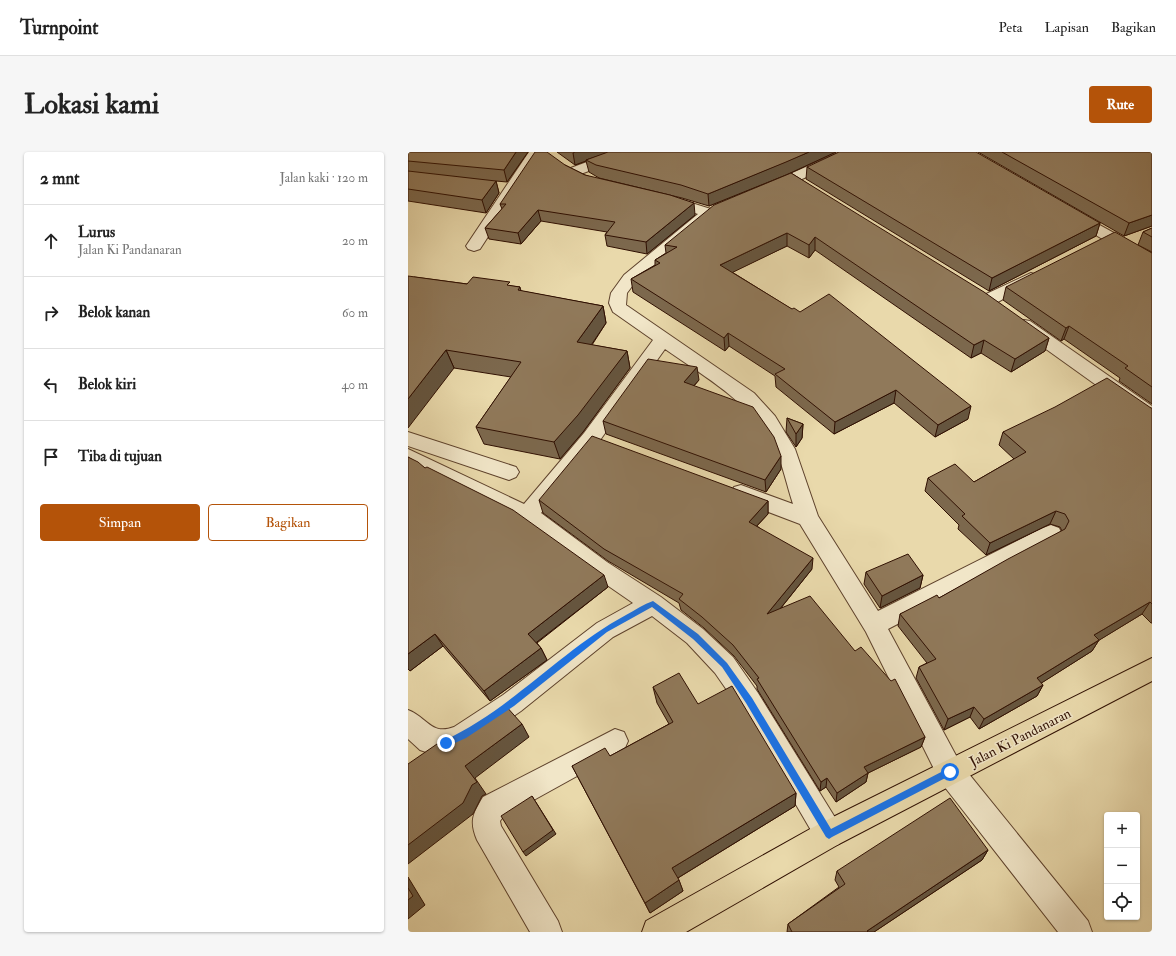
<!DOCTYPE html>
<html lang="id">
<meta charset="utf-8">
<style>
body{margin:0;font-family:"IM FELL Double Pica",serif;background:#f6f6f6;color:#222}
.controls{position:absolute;right:12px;bottom:12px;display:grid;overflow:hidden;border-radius:4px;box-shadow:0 1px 3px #0004}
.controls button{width:36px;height:36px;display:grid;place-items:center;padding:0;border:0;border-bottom:1px solid #e0e0e0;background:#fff;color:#222;font:20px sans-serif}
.stop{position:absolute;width:12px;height:12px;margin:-9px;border:3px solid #1a73e8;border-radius:50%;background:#fff}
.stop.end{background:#1a73e8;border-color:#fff;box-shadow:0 1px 4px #0008}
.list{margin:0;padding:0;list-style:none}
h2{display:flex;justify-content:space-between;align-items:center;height:52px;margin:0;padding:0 16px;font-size:17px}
h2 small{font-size:13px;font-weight:400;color:#767676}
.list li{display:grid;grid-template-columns:26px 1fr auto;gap:12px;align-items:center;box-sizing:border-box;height:72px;padding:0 16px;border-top:1px solid #e0e0e0}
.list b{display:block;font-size:15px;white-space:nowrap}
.list p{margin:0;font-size:13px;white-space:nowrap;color:#767676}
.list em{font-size:13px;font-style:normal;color:#767676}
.actions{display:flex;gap:8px;padding:12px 16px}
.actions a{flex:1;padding:9px 0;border:1px solid #b45309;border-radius:4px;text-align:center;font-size:14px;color:#b45309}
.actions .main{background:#b45309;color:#fff}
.icon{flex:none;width:22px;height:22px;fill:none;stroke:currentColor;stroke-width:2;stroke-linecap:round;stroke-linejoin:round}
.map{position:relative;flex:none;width:744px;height:780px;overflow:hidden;border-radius:4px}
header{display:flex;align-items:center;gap:24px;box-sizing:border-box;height:56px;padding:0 20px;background:#fff;border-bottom:1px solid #e0e0e0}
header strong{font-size:19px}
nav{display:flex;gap:22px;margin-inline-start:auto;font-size:14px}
.intro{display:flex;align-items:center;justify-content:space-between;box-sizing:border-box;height:96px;padding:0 24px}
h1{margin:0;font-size:28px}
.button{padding:10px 18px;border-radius:4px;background:#b45309;color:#fff;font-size:14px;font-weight:700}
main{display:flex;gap:24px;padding:0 24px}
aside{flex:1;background:#fff;border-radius:4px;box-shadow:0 1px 3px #0004}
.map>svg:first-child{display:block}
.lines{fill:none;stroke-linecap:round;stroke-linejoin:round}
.minor-casing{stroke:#5e422c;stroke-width:2}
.major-casing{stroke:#301002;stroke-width:2}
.minor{fill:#f1e6c8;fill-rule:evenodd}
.major{fill:#e9d9ab;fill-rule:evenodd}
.wall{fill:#7c684d;stroke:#301002}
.shaded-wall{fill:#65553f;stroke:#301002}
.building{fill:#90795a;stroke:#301002}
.route{fill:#1a73e8}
.labels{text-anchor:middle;stroke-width:3;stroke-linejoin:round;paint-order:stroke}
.near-street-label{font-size:14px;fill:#301002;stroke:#f1e6c8}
</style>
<header>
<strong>Turnpoint</strong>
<nav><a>Peta</a><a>Lapisan</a><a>Bagikan</a></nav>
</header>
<div class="intro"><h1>Lokasi kami</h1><a class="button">Rute</a></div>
<main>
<aside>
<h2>2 mnt<small>Jalan kaki · 120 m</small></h2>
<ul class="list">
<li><svg class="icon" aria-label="ahead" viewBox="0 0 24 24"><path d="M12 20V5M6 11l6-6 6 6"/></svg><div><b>Lurus</b><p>Jalan Ki Pandanaran</p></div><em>20 m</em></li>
<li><svg class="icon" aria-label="right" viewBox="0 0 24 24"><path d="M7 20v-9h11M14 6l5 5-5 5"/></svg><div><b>Belok kanan</b></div><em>60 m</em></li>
<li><svg class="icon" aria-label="left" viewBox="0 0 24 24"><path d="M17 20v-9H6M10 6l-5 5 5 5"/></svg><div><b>Belok kiri</b></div><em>40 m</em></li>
<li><svg class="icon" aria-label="arrive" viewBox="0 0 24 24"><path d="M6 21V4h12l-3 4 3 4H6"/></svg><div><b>Tiba di tujuan</b></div></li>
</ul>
<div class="actions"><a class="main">Simpan</a><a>Bagikan</a></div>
</aside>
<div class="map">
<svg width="744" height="780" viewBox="0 0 744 780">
<rect width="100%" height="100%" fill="#e9d9ab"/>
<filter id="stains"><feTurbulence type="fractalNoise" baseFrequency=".005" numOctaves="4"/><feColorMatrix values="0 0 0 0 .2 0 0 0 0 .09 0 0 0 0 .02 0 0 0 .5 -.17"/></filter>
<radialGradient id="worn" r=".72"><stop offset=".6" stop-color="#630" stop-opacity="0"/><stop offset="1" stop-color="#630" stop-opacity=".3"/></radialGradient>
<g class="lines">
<defs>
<path id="minor" d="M121,0H135L72,97L66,99L60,97L58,94Z
M206,0H226L224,3L170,23L165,24L160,23L158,20L160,17Z
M432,0H450L448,3L367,39L362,40L357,39L355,36L357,33Z
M258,43L306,58L308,61L228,129L219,141L218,153L346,241L367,264L387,297L410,364L470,459L635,376L643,373L651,376L654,382L651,388L480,477L552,611L680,769L684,780H650L532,629L458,480L392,372L326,347L323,341L326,335L333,333L385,352C379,334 375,313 367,296C344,251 297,225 257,197L190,291L133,361L199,410L253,445L295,477L325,505L350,541L431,672L435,682L431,692L421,696L411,692L332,557L307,521L279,491L244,464L205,485L113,559L64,593L38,603L21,601L12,598L0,587V558C19,565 23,584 46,575L95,543L189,471L225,451L183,422L111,369L0,313V297L116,352L176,281L245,188L205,160L201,151L203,141L216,123L290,62L253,50L251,47L253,44Z
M663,59L668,60L744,102V114L738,112L658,66L656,63L658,60Z
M623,121L629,123L631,126L629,129L586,152L580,153L574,152L572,148L574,144Z
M616,168L622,169L744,254V270L737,268L610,177L607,173L610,169Z
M0,280L108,315L111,320L108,325L101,328L0,294Z
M207,577L216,580L220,589L216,598L95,665L92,669L93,674L150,769L154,780H122L69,688C61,669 65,662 75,645Z"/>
<path id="major" d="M744,506V529L431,692L278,780H234L238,769L411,672Z"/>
</defs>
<use href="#minor" class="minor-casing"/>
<use href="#major" class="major-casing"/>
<use href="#minor" class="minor"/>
<use href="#major" class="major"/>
</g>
<path class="wall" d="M0,0H120L99,30L88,29L91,41L78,61L0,49Z
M149,0H428L378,23L301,54L274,46L191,26L181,20L178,9L167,13Z
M570,0H744V74L716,84Z
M157,13L177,23L287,63L239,102L199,94L197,83L199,80L133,69L113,92L81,87L77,76L94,57L92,52Z
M399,15L692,71L688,84L581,139L398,27Z
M383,21L641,186L637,199L603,220L573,201L563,206L407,98L401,106L379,94L324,120L560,267L527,285L486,251L426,282L368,235L367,224L321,194L317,199L225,140L223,127L247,113V108L258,101L257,93Z
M744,76V100L730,93L735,80Z
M743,100L744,101V252L711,229L712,226L656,187L653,189L595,148L598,135Z
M6,125L59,132L103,134L112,135L113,139L195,154L198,171L184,193L219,199L222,216L175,280L152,307L76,292L68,275L103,225L46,216Z
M291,228L286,234L373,317L358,340L198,282L195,269Z
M743,256L744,257V471H743L734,462L691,488L684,499L633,531L635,533L629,544L571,577L562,565L536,578L508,526L511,515L519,511L490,474L492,462L531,446L654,379L652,375L642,372L578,403L550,377L551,373L517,339L520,326L566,330L606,307L591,293L595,280Z
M379,266L395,272L394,286L388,295L378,280Z
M0,305L200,435L129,491L133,496L139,508L82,549L35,494L2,519L0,517Z
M131,348L360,349V362L349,374L404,417L373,456L447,499L517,585L513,595L460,621L458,630L428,650L418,635L412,639L349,537V534L326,504L296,476L273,458L271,451L200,409L135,361Z
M458,420L515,423L512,436L472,456L456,432Z
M245,535L290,552L388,641L387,654L270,726L275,739L242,761L164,614L202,604L261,572L249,551Z
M580,698L574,708L466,780H379L380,772L431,735L427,728L429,719Z"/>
<path class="shaded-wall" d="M108,0H120L99,30L96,18Z
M167,0H202L178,8V9L167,13L165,1Z
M401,0H428L378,23L301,54L300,42Z
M88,29L91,41L78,61L74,48Z
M286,51L287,63L239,102L238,90Z
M130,58L133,69L113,92L110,81Z
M744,63V74L716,84L721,71Z
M692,71L688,84L581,139L584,126Z
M379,81V94L313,126L312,113Z
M407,85V98L401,106V93Z
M195,154L198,171L173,208L169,190Z
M661,174L656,187L653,189L658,176Z
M320,181L321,194L317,199L316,186Z
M641,186L637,199L603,220L607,207Z
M576,188L573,201L563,206L566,193Z
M38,198L46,216L0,276V247Z
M219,199L222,216L175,280L152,307L146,290Z
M289,215L291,228L277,243L276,230Z
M488,238L486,251L426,282L427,270Z
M563,254L560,267L527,285L530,273Z
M395,272L394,286L388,295V282Z
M373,304V317L358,340L357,328Z
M360,349V362L341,382V370Z
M648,359L642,372L578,403L582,391Z
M405,406L404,417L359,473V462Z
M196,423L200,435L125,493L120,482Z
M515,423L512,436L472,456L474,444Z
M742,450L734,462L680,495L686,483Z
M27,482L35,494L2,519L0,517V502Z
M691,488L684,499L624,537L629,526Z
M133,496L139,508L82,549L76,539Z
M635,533L629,544L571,577L576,567Z
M566,555L562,565L536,578L540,567Z
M114,572L121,585L67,626L78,642L74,644L65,662L0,712V693L57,614Z
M517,585L513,595L454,624L456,615Z
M460,621L458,630L428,650L429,641Z
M419,626L418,635L412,639L413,630Z
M388,641L387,654L268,727L264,716Z
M124,644L148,682L118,704L115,700Z
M580,698L574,708L466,780H459V779Z
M0,725L17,753L0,767Z
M271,728L275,739L242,761L237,751Z"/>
<path class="building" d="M0,0H108L96,18L0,9Z
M127,0H139L157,13L177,23L262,43L286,51L238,90L197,83L207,70L130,58L110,81L77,76L98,52H92Z
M200,0H401L378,10L300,42L273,33L188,13L178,8Z
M431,0H568L692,71L584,126L399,15Z
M594,0H744V63L721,71Z
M0,19L88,29L74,48L0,37Z
M383,21L576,140L641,186L607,207L576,188L566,193L407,85L401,93L379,81L312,113L384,157L386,156L392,160L421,142L563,254L530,273L488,238L427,270L367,222L377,217L320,181L316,186L223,127L252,111L247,108L269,95L257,93L306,53Z
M744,76V85L735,80Z
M707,80L744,101V235L717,216L720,214L661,174L658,176L598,135Z
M0,124L59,132L65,125L102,130L99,133L112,135L110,138L195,154L169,190L219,199L170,263L146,290L68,275L113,210L38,198L0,247Z
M240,207L289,215L276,230L345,255L366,285L373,304L357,328L195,269Z
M699,226L743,256H744V452L742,450L686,483L691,488L629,526L635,533L576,567L566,555L540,567L511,515L528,507L492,462L529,443L531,446L600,407L657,377L661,369L657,362L648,359L582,391L554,364L557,362L520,326L547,312L566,330L618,300L595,280L647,255Z
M379,266L395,272L388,282Z
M184,284L360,349L341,370L405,406L359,462L402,444L447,499L453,495L483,529L487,527L517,585L456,615L460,621L429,641L419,626L413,630L349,527L351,526L325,493L294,465L271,447L275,442L196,397L131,348Z
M0,305L10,310L17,316L19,315L105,358L196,423L120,482L133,496L76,539L27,482L0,502Z
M500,402L515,423L474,444L458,420Z
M271,521L290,552L324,534L388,641L264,716L271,728L237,751L164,614L197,596L202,604L265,570L245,535Z
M97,553L114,572L57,614L69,630L64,633L55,651L0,693V612L29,592L55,582Z
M124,644L145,678L115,700L93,664Z
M542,646L580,698L459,779L460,780H384L380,772L437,732L429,719Z
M0,736L5,744L0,748Z"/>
<path class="route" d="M245,449L290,482L319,511L344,546L423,677L539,617H545V622L424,685L421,687L418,685L338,551L314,515L285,487L244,455L199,480L106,554L58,586L38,595L35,594V589C103,558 153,498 218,463C227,458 236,452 245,449Z"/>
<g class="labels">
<g class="near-street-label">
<text transform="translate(612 585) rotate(-27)" y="5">Jalan Ki Pandanaran</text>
</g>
</g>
<rect width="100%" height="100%" filter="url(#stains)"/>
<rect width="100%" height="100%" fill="url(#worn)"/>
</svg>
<div class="controls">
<button>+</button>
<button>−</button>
<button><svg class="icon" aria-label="locate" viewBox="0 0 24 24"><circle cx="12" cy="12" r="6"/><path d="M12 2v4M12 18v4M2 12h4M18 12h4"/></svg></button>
</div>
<div class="stop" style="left:542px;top:620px"></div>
<div class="stop end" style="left:38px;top:591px"></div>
</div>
</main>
